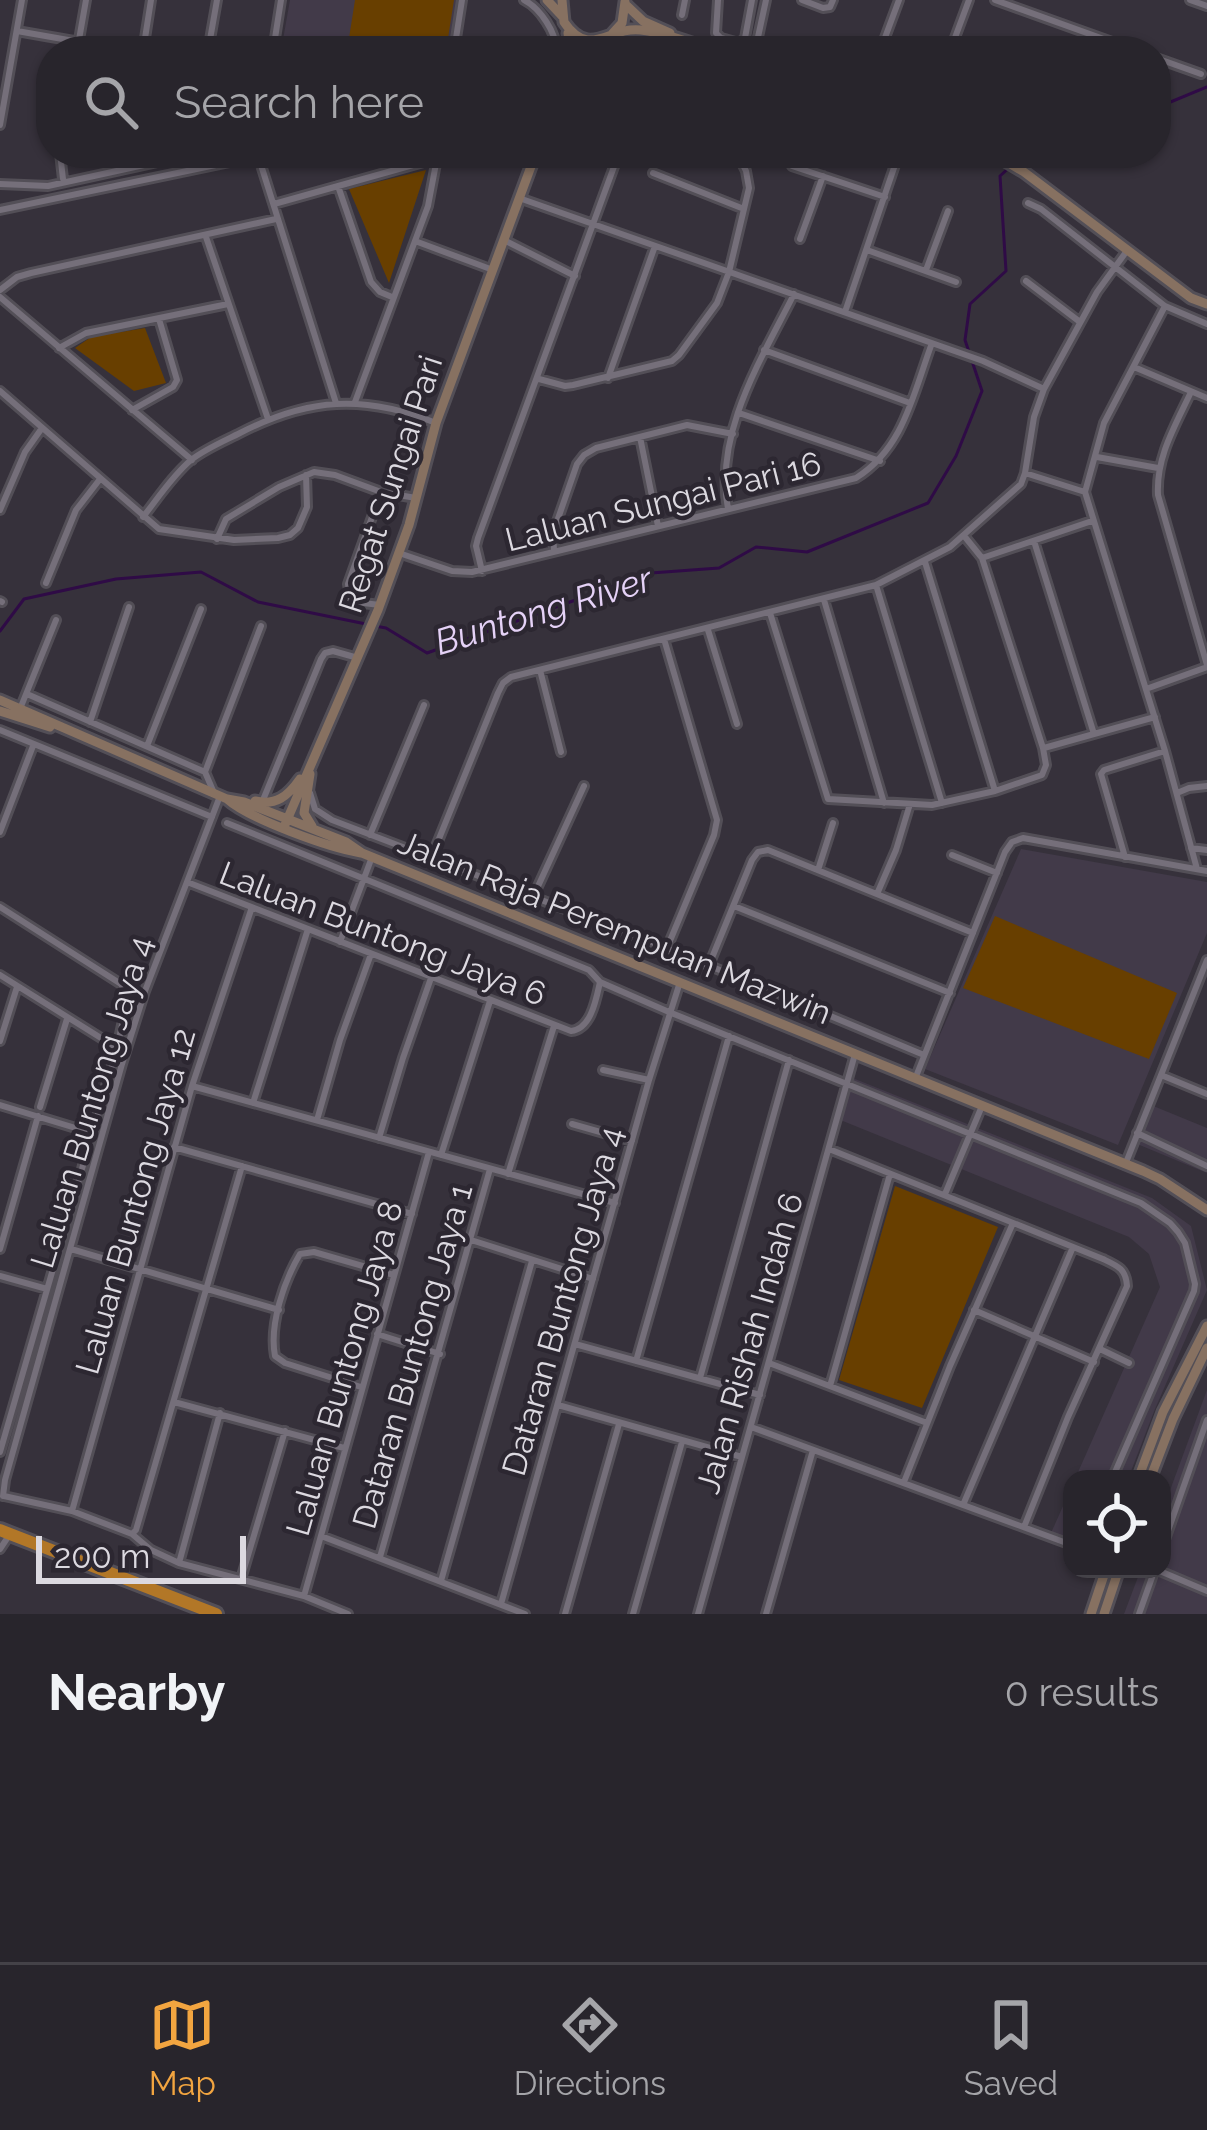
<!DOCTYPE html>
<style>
body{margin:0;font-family:Raleway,sans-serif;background:#343138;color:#f1f3f6}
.controls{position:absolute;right:36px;bottom:36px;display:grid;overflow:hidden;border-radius:24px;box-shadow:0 3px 9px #0004}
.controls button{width:108px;height:108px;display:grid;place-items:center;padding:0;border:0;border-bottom:3px solid #444248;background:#28252c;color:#f1f3f6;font:60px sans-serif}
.scale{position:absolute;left:36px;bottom:30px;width:210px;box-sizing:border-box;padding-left:12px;border:6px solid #dcd9e0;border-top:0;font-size:33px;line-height:42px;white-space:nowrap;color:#dcd9e0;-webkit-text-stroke:9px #2c2731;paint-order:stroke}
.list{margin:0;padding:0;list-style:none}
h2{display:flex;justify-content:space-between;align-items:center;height:156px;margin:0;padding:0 48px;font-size:51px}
h2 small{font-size:39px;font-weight:400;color:#a5a5a9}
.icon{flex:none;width:66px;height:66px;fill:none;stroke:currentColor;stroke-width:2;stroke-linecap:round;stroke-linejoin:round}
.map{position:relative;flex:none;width:1207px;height:1614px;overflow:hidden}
.search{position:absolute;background:#28252c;box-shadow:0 3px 9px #0004;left:36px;right:36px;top:36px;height:132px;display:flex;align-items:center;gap:30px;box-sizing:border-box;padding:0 42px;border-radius:48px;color:#a5a5a9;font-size:45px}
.sheet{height:348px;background:#28252c}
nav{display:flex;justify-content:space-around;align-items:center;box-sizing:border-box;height:168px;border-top:3px solid #444248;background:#28252c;font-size:33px;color:#a5a5a9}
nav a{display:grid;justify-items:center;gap:6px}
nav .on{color:#f2a540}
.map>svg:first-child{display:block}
.built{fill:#423a49}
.green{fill:#683f00}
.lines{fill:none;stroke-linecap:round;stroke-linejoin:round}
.stream{stroke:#2f0b46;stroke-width:3}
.street-casing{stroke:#534f57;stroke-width:12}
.secondary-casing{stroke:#534f57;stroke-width:15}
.highway-casing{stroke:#534f57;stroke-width:18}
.street{stroke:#756f7a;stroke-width:6}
.secondary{stroke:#877161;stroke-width:9}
.highway{stroke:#b27727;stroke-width:12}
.labels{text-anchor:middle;stroke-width:9;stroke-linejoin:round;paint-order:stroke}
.street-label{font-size:33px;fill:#dcd9e0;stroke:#2c2731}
.water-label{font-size:36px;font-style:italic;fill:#e5d2f7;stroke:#2c2731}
</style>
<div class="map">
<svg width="1207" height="1614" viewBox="0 0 1207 1614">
<rect width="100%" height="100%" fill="#36313b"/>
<path class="built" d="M290,0H458L449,51H281Z
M1021,849L1207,882V933L1118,1145L925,1069Z
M845,1075L1152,1198L1191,1226L1207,1290L1155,1409L1128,1479H1075L1160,1287L1149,1254L1129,1237L833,1117Z
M1146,1103L1207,1128V1173L1130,1141Z
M1207,1390V1614H1124L1141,1569H1162V1512Z
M1072,1486V1540L1051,1533Z"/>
<path class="green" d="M355,0H454L446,51H347Z
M426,170L389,283L349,189Z
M145,328L166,383L134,391L75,348L91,337Z
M995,916L1177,993L1149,1059L963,988Z
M895,1186L998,1227L922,1408L839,1380Z"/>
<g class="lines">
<path class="stream" d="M1156,108L1207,87
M375,626L386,628L427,653L651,573L719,568L756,547L807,552L928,503L956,456L982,391L965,340L970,304L1006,271L1000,176L1025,153
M0,631L24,599L116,579L201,572L258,602L366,624"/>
<defs>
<path id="street" d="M524,0C540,8 557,33 556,51
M718,0L716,33L721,38L739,43L745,38L752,0
M802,0L823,8L830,7L833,0
M995,0L1137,51
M1190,0L1207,6
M682,15L685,0
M17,31L131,51
M455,42L480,51
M77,51L86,0
M143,51L151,0
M208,51L217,0
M273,51L281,0
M454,51L462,0
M613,51L636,42L668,51
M755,51L766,0
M880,51L899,0
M950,51L969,0
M1156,58L1201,74
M0,125L22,0
M60,153L63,179
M958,153L976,159
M792,166L885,197
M653,173L744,209
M0,184L48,186L199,153
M338,186L371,282L380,292L392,297
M519,198L983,361L1044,389
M1028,203L1041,209L1165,306L1207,324
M274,204L438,158
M0,210L254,157L261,165L336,403
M206,237L268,419
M800,239L823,176
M504,240L575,276
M415,241L493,270
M867,250L956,282
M926,270L948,211
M1026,281L1080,322
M0,290L17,277L31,273L276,219
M0,297L192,460
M845,312L899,153
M59,348L86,333L228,304
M764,350L910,403
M1134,367L1207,398
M608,378L655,246
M539,379L565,386L573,385L672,361L679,355L717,303L729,272L749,188L746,171L737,153
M0,391L159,529L234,540L278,538L290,535L298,528L307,507L306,475
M1191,392C1175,426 1156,457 1158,495L1207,665
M355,402L428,206L438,153
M132,410L173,387L177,380L159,319
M739,413L880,461
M640,437L658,526
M1097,457L1158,468
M1025,473L1085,492L1165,751L1197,869
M1085,492L1104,423L1165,306
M728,509C714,433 761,360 794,294
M0,510L25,452L42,428
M143,517C158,498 173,475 191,460C205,449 224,441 240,433C308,398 364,394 436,423
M217,539L226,519L279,487L314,472L335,475L381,492L416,498
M1034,541L1094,734L1044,748
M554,550L553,533L577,464L584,455L596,448L687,425L733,434
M399,553L452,571L472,572L856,478C904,448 913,394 932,343
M982,558L1092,521
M925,562L995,791
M482,571L476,546L478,538L619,153
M46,583L76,510L100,479
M876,585L942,803
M824,600L884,803
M0,601L2,602
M380,605L355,602L350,597L348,584L381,492
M770,613L828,799L932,805L995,791L1042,775L1046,765L1043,748L982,558L965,537
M708,630L737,724
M664,639L717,820L714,835L667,948
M540,670L561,752
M1146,689L1207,667
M27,694L205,772L214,793
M20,709L56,620
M90,722L129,607
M0,730L212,817
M1094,734L1155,717
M147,746L201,609
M205,772L261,626
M310,793L315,809L332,820L667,948L924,1055
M1177,793L1189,788L1207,786
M263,800L321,659L325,653L333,651L358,658
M227,823L589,970L600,982L669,1012L1141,1203L1170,1223L1178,1232L1185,1243L1195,1284L1194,1291L1112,1479
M0,832L33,746
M370,835L424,705
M1191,848L1207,850
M952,855L997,873
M432,856L498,693L503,683L511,677L876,585L950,547L1021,484L1025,473L1034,417L1044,389L1097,292L1126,252
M1125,857L1101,774L1104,770L1165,751
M818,870L833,823
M187,882L571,1031C591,1029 596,1000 600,982
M877,894L896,850L910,804
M534,895L584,786
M734,906L950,993
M0,907L121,984L128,997L117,1048L0,1452
M340,942L372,857
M709,965L752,860L758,852L768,850L973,933
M0,975L117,1048
M0,1041L17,987
M603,1070L649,1080
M1161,1075L1207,1094
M915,1079L1005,852L1012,842L1023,838L1207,871
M192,1086L615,1203
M253,1103L308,929
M0,1105L92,1133
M40,1107L67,1019
M317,1120L340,1040L371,954
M572,1124L632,1141
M1137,1133L1207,1166
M379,1138L403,1058L431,978
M174,1147L412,1214
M829,1149L1103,1259C1118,1266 1126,1269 1127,1286L1068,1417L1024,1527
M441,1155L490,1001
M1125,1165L1207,960
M508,1174L554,1026
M945,1194L982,1106
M471,1240L593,1279
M0,1249L38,1116
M71,1249L279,1310
M0,1276L47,1289
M974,1310L1094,1362
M377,1334L440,1354
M575,1344L760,1395
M1100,1349L1129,1363
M636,1361L729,1036
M769,1363L927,1423
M700,1378L789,1060
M830,1386L890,1174
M361,1387L285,1363L275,1356C269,1325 284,1281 300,1254L314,1252L394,1275
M174,1402L344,1448
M558,1405L742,1457
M751,1427L1072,1545
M904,1482L950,1366L1013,1223
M3,1496L5,1480L122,1064L145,991L220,796
M4,1496L72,1511L132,1534L151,1550L179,1563L304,1596L348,1614
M963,1505L1073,1247
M72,1511L192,1086L252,907
M132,1534L136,1530L242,1166
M321,1536L525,1614
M1162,1548L1207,1420
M0,1549L8,1537
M380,1557L490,1169
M179,1563L220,1413
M241,1579L285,1431
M441,1581L532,1261
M304,1596L429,1152
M501,1604L649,1080L680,982
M565,1614L619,1424
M633,1614L682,1442
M698,1614L855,1054
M766,1614L813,1450
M1139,1614L1155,1569L1207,1591"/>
<path id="secondary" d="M547,0L562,16
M562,0L564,22C590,60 609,26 641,30C666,33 691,43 715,51
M625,4L643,21L670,33
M568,33L570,51
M612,34L622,23L625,2
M581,51L596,41
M992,153L1024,172L1191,298L1207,304
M0,700L227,799L244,802L346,842L362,853L1143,1171L1160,1179L1207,1210
M0,711L50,727
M310,774L304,813L312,826
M227,799C249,819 330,848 361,853
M255,801C276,806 288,796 300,779
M284,827L378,610L409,525L436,423L536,153
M1138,1479L1163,1412L1207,1326
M1150,1479L1173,1419L1207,1348
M1091,1614L1106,1569
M1104,1614L1119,1569"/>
<path id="highway" d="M0,1530L216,1614"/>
</defs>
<use href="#street" class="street-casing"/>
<use href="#secondary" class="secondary-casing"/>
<use href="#highway" class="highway-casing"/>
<use href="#street" class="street"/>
<use href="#secondary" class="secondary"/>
<use href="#highway" class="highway"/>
</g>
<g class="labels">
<g class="street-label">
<text transform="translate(390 484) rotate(-72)" y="12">Regat Sungai Pari</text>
<text transform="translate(663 501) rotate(-14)" y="12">Laluan Sungai Pari 16</text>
<text transform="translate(615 927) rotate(22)" y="12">Jalan Raja Perempuan Mazwin</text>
<text transform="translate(383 933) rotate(21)" y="12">Laluan Buntong Jaya 6</text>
<text transform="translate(91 1102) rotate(-73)" y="12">Laluan Buntong Jaya 4</text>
<text transform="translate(135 1201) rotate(-74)" y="12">Laluan Buntong Jaya 12</text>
<text transform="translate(562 1301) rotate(-74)" y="12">Dataran Buntong Jaya 4</text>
<text transform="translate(749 1343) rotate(-74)" y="12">Jalan Rishah Indah 6</text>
<text transform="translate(412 1356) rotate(-74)" y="12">Dataran Buntong Jaya 1</text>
<text transform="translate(344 1368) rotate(-74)" y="12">Laluan Buntong Jaya 8</text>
</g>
<g class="water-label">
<text transform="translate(543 610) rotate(-17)" y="13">Buntong River</text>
</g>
</g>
</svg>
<div class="controls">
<button><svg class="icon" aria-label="locate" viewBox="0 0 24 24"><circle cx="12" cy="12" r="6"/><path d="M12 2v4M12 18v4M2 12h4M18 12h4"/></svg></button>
</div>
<div class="scale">200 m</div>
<div class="search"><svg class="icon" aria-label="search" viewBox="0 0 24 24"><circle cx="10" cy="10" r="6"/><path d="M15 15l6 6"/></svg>Search here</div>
</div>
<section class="sheet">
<h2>Nearby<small>0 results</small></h2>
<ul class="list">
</ul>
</section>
<nav>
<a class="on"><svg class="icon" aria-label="map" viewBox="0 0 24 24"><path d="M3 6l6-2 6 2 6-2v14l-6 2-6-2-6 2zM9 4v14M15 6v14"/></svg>Map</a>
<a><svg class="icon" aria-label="directions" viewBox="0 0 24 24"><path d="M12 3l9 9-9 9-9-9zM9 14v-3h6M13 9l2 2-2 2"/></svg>Directions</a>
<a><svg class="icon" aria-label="saved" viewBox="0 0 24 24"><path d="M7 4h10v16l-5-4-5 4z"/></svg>Saved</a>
</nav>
